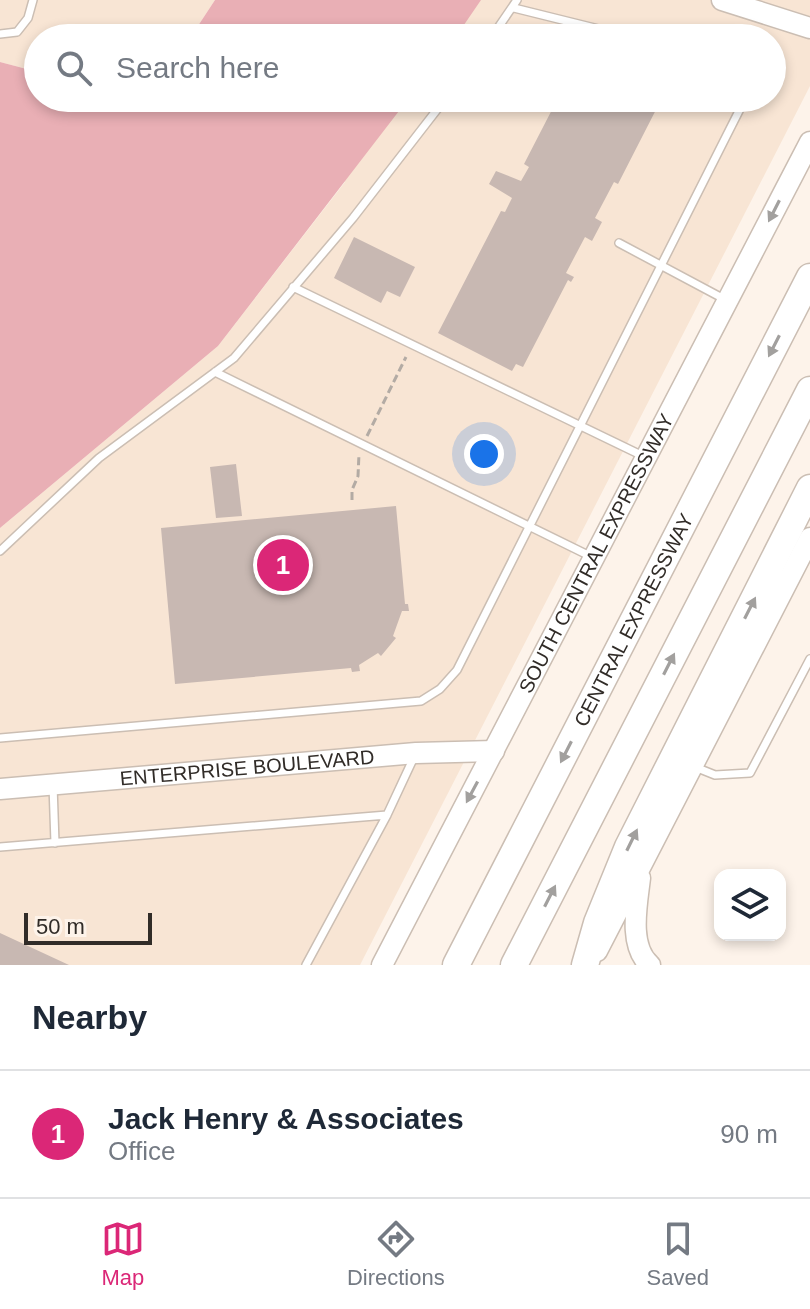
<!DOCTYPE html>
<style>
body{margin:0;font-family:Arial,sans-serif;background:#f2f2f3;color:#1f2937}
.controls{position:absolute;right:24px;bottom:24px;display:grid;overflow:hidden;border-radius:16px;box-shadow:0 4px 12px #0003}
.controls button{width:72px;height:72px;display:grid;place-items:center;padding:0;border:0;border-bottom:2px solid #e0e1e3;background:#fff;color:#1f2937;font:40px sans-serif}
.scale{position:absolute;left:24px;bottom:20px;width:128px;box-sizing:border-box;padding-left:8px;border:4px solid #312c28;border-top:0;font-size:22px;line-height:28px;white-space:nowrap;color:#312c28;-webkit-text-stroke:6px #fdf3ea;paint-order:stroke}
.you{position:absolute;left:484px;top:454px;width:28px;height:28px;margin:-20px;border:6px solid #fff;border-radius:50%;background:#1a73e8;box-shadow:0 0 0 12px #1a73e833}
.badge{display:grid;place-items:center;width:52px;height:52px;border-radius:50%;background:#db2777;color:#fff;font-size:26px;font-weight:700}
.pin{position:absolute;translate:-50% -50%;border:4px solid #fff;box-shadow:0 2px 8px #0006}
.list{margin:0;padding:0;list-style:none}
h2{display:flex;justify-content:space-between;align-items:center;height:104px;margin:0;padding:0 32px;font-size:34px}
h2 small{font-size:26px;font-weight:400;color:#747a83}
.list li{display:grid;grid-template-columns:52px 1fr auto;gap:24px;align-items:center;box-sizing:border-box;height:128px;padding:0 32px;border-top:2px solid #e0e1e3}
.list b{display:block;font-size:30px;white-space:nowrap}
.list p{margin:0;font-size:26px;white-space:nowrap;color:#747a83}
.list em{font-size:26px;font-style:normal;color:#747a83}
.icon{flex:none;width:44px;height:44px;fill:none;stroke:currentColor;stroke-width:2;stroke-linecap:round;stroke-linejoin:round}
.map{position:relative;flex:none;width:810px;height:965px;overflow:hidden}
.search{position:absolute;background:#fff;box-shadow:0 4px 12px #0003;left:24px;right:24px;top:24px;height:88px;display:flex;align-items:center;gap:20px;box-sizing:border-box;padding:0 28px;border-radius:44px;color:#747a83;font-size:30px}
.sheet{height:232px;background:#fff}
nav{display:flex;justify-content:space-around;align-items:center;box-sizing:border-box;height:112px;border-top:2px solid #e0e1e3;background:#fff;font-size:22px;color:#747a83}
nav a{display:grid;justify-items:center;gap:4px}
nav .on{color:#db2777}
.map>svg:first-child{display:block}
.built{fill:#f8e5d4}
.forest{fill:#e9afb5}
.building{fill:#c8b8b2}
.lines{fill:none;stroke-linecap:round;stroke-linejoin:round}
.lane-casing{stroke:#cbbeb3;stroke-width:10}
.secondary-casing{stroke:#cbbeb3;stroke-width:23}
.highway-casing{stroke:#cbbeb3;stroke-width:29}
.path{stroke:#b3aba4;stroke-width:3;stroke-dasharray:8 4;stroke-linecap:butt}
.lane{stroke:#fff;stroke-width:7}
.secondary{stroke:#fff;stroke-width:20}
.highway{stroke:#fff;stroke-width:26}
.oneway{fill:#a2a09e}
.labels{text-anchor:middle;stroke-width:6;stroke-linejoin:round;paint-order:stroke}
.street-label{font-size:20px;fill:#312c28;stroke:#fdf3ea}
</style>
<div class="map">
<svg width="810" height="965" viewBox="0 0 810 965">
<rect width="100%" height="100%" fill="#fdf3ea"/>
<path class="built" d="M0,0H215L190,38H38V72L0,62Z
M340,0H810V86L360,965H0V528L218,346L345,182L259,98H772V38H309Z"/>
<path class="forest" d="M215,0H481L455,38H190Z
M0,62L38,72V98H409L218,346L0,528Z"/>
<path class="building" d="M558,98H662L618,184L614,182L595,218L602,222L592,241L585,237L566,273L574,277L571,282L568,280L523,367L516,364L512,371L438,333L501,211L505,212L512,198L489,184L496,171L521,181L529,167L524,164Z
M354,237L415,267L400,297L387,291L381,303L334,278Z
M236,464L242,516L216,518L210,467Z
M396,506L405,604H408L409,611H402L393,636L396,638L381,656L378,653L359,665L360,671L352,672L351,668L175,684L161,528Z
M0,933L69,965H0Z"/>
<g class="lines">
<defs>
<path id="lane" d="M514,8L635,38
M0,34L17,32L28,18L33,0
M491,38L517,0
M619,243L726,300
M293,287L643,456
M215,372L592,557
M0,551L99,458L234,358L353,218L446,98
M0,738L421,701L440,689L457,670L742,105L738,98
M695,767L715,775L750,773L810,659
M53,785L55,843
M0,847L387,815
M306,965L387,815L415,755"/>
<g id="secondary">
<path d="M722,0L810,28"/>
<path id="s1" d="M0,789L416,753L494,751"/>
<path d="M640,878C637,904 628,946 650,965"/>
<path d="M597,951L810,538"/>
<path id="s2" d="M382,965L810,142"/>
</g>
<g id="highway">
<path id="s3" d="M456,965L810,277"/>
<path d="M514,965L810,390"/>
<path d="M585,965L597,923L628,847L810,488"/>
</g>
</defs>
<use href="#lane" class="lane-casing"/>
<use href="#secondary" class="secondary-casing"/>
<use href="#highway" class="highway-casing"/>
<path class="path" d="M367,436L406,357
M352,500V490L358,476L359,454"/>
<use href="#lane" class="lane"/>
<use href="#secondary" class="secondary"/>
<use href="#highway" class="highway"/>
</g>
<defs><path id="oneway-solid" d="M-6-.8H1V-3.2L6.5 0L1 3.2V.8H-6Z" transform="scale(2)"/></defs>
<g class="oneway">
<use href="#oneway-solid" transform="translate(774 211) rotate(117)"/>
<use href="#oneway-solid" transform="translate(774 346) rotate(117)"/>
<use href="#oneway-solid" transform="translate(750 608) rotate(-63)"/>
<use href="#oneway-solid" transform="translate(669 664) rotate(-63)"/>
<use href="#oneway-solid" transform="translate(566 752) rotate(117)"/>
<use href="#oneway-solid" transform="translate(472 792) rotate(118)"/>
<use href="#oneway-solid" transform="translate(632 840) rotate(-64)"/>
<use href="#oneway-solid" transform="translate(550 896) rotate(-63)"/>
</g>
<g class="labels">
<g class="street-label">
<text dy="7" stroke="none"><textPath href="#s2" startOffset="464">SOUTH CENTRAL EXPRESSWAY</textPath></text>
<text dy="7" stroke="none"><textPath href="#s3" startOffset="388">CENTRAL EXPRESSWAY</textPath></text>
<text dy="7" stroke="none"><textPath href="#s1" startOffset="248">ENTERPRISE BOULEVARD</textPath></text>
</g>
</g>
</svg>
<div class="controls">
<button><svg class="icon" aria-label="layers" viewBox="0 0 24 24"><path d="M12 4l9 5-9 5-9-5zM3 14l9 5 9-5"/></svg></button>
</div>
<div class="scale">50 m</div>
<div class="you"></div>
<div class="pin badge" style="left:283px;top:565px">1</div>
<div class="search"><svg class="icon" aria-label="search" viewBox="0 0 24 24"><circle cx="10" cy="10" r="6"/><path d="M15 15l6 6"/></svg>Search here</div>
</div>
<section class="sheet">
<h2>Nearby<small></small></h2>
<ul class="list">
<li><span class="badge">1</span><div><b>Jack Henry &amp; Associates</b><p>Office</p></div><em>90 m</em></li>
</ul>
</section>
<nav>
<a class="on"><svg class="icon" aria-label="map" viewBox="0 0 24 24"><path d="M3 6l6-2 6 2 6-2v14l-6 2-6-2-6 2zM9 4v14M15 6v14"/></svg>Map</a>
<a><svg class="icon" aria-label="directions" viewBox="0 0 24 24"><path d="M12 3l9 9-9 9-9-9zM9 14v-3h6M13 9l2 2-2 2"/></svg>Directions</a>
<a><svg class="icon" aria-label="saved" viewBox="0 0 24 24"><path d="M7 4h10v16l-5-4-5 4z"/></svg>Saved</a>
</nav>
